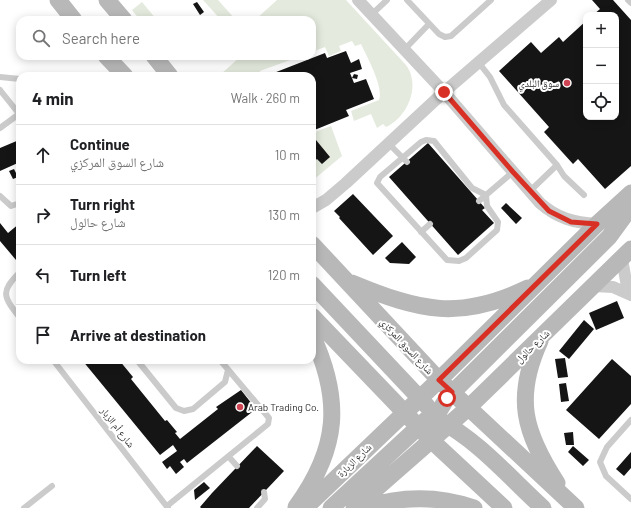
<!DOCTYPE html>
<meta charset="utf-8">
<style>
body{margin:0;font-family:Barlow,"Noto Naskh Arabic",sans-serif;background:#f6f6f6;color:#202124}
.controls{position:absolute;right:12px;top:12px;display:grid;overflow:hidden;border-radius:8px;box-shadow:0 2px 10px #0003}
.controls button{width:36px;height:36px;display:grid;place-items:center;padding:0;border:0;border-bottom:1px solid #e0e0e0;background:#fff;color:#202124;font:20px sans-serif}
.stop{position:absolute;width:12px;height:12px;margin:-9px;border:3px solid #d93025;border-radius:50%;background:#fff}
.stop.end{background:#d93025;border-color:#fff;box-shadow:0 1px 4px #0008}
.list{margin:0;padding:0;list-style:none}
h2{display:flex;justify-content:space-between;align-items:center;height:52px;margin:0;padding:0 16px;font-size:17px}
h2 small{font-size:13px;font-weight:400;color:#757577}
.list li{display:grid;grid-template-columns:26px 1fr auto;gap:12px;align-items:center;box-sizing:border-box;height:60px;padding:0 16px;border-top:1px solid #e0e0e0}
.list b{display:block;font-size:15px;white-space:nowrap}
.list p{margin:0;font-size:13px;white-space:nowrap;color:#757577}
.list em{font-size:13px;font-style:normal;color:#757577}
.icon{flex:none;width:22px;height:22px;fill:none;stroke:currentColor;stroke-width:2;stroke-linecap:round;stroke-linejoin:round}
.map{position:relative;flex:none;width:631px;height:508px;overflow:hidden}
.search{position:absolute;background:#fff;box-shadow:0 2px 10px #0003;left:16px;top:16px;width:300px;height:44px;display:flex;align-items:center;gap:10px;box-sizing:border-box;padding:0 14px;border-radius:12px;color:#757577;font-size:15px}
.panel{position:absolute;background:#fff;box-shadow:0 2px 10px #0003;left:16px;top:72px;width:300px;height:292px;border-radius:12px}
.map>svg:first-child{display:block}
.green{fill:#e4eadd}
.building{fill:#151515}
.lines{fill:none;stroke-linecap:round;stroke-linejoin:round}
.lane{stroke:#cbcbcb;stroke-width:6}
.street{stroke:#cbcbcb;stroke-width:12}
.secondary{stroke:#b8b8b8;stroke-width:17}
.route{stroke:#d93025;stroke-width:5}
.poi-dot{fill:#d04554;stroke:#fff;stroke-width:1.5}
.labels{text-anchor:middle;stroke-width:4;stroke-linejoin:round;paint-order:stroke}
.poi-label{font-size:10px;fill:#2e2e2e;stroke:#fff;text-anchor:end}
.street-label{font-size:10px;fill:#2e2e2e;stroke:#fff}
</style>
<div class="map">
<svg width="631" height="508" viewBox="0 0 631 508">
<rect width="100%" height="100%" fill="#fff"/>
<path class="green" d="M203,0H218L236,20H221Z
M277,0H346L406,65C421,85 408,117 386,127L383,124L377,128L371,114L354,121L351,111L379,100C384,87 367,57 361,44L355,46L352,41L339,46L341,51L329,56L325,47L312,52V20H255Z
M142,2L157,20H140L132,10Z
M241,56H301L260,71L261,76H221L220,75Z
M331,126L342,156L312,181V133Z"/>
<path class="building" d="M592,0H613L631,20V166L605,189L578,159L573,164L544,132L549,127L499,71L531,42L541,53L559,37L563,42L586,21V117H616V15H593L600,9Z
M197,2L204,12L200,15L193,4Z
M346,51L351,63L359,59L362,69L350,73L352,78L354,74L358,75L357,79L352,78L354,83L366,79L374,99L346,110L349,116L312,131V76H266L325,53L327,58Z
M20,136V162L0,171V148L19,140L18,137Z
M316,140L330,157L322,164L317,159L312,163V144Z
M428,143L485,208L482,210L494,223L458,255L389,177Z
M14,169L18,177L13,179L9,171Z
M353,194L393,236L373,255L339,218L340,217L334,211Z
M506,203L522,218L516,224L501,208Z
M0,223L8,233L20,223V257L16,260L0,241Z
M402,242L416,257L409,264L390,263L385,258Z
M617,301L624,318L596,330L589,313Z
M584,320L594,329L569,359L559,351Z
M565,358L568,377L558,378L555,359Z
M612,359L631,376V404L599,439L566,410Z
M82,360H119L133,377L131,379L165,421L167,420L177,432L175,433L180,439L218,409L216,407L241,390L256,409L187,463L184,459L180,462L184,467L176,474L170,466L167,469L162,462L177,451L173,445L160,455Z
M566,383L569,401L561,402L559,384Z
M573,432L574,445H566L564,433Z
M257,446L284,471L249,508H201L200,507L212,493Z
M573,446L589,460L583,466L568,452Z
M631,452V468L624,476L616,469Z
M204,482L210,488L195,500L194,490Z"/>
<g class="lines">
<path class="lane" d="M407,0L439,34L445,37L451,36L491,0
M628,0L631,3
M371,15L387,0
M404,50L429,24
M479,63L490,77L504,105L557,165L564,176L584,195
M0,77L20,79
M0,90L20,115
M0,128L19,114
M426,140L434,141L472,188L486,195L487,206L498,222L497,230L466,258L459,261L447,260L377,183L380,177L421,142Z
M389,144L407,162
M530,191L557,165
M0,196L11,206L20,203
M479,201L513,172
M421,232L430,224
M20,272C0,292 3,296 20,318
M53,360L168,508
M137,360L176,408L184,411L193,409L225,382L228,370
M631,420L607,447L600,462L606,476L631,499
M229,457L237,466
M167,506L268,424L269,418L220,360
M24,508L52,486
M257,508L265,499L264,492"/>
<path class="street" d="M358,0L444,92L540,203C557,218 574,223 597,224
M312,208L326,200L346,183L444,92L551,0
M622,259L628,292
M594,286L613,287L631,295"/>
<path class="secondary" d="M58,0L74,20
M107,0L124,20
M106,56L125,76
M154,56L170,76
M312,244L439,380L576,508
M352,283C420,311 459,321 528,288
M312,284L427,406
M312,316L431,440L504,508
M540,341C514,398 524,432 557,483
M439,420C479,441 510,478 543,508
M431,440L435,418L447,398L609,237L631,207
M296,507C339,448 342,400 312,335
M305,508L439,380L597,224L631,193
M331,508L427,419
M354,508L468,408L631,249
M363,508C400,496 437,495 474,508"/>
</g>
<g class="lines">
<path class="route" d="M444,92L513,172L549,211L571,222L597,224L439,380L452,392L447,398"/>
</g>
<g class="poi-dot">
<circle cx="567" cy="83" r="4"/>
<circle cx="240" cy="407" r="4"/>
</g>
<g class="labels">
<g class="poi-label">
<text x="559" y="87">سوق البلدي</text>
<text x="248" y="411" text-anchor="start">Arab Trading Co.</text>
</g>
<g class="street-label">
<text transform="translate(407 346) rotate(47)" y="4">شارع السوق المركزي</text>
<text transform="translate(532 346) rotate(-44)" y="4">شارع حالول</text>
<text transform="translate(118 427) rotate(52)" y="4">شارع أم الزبار</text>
<text transform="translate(354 460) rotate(-44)" y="4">شارع الزبارة</text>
</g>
</g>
</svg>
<div class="controls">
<button>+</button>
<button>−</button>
<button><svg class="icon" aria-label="locate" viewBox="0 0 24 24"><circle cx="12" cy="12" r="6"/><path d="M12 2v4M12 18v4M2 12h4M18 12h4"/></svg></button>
</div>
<div class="stop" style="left:447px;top:398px"></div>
<div class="stop end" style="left:444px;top:92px"></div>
<div class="search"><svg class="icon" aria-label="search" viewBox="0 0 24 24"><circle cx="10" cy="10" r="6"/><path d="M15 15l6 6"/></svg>Search here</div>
<section class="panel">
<h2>4 min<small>Walk · 260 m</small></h2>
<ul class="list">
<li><svg class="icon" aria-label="ahead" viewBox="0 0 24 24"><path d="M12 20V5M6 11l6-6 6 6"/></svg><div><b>Continue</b><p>شارع السوق المركزي</p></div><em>10 m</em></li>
<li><svg class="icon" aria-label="right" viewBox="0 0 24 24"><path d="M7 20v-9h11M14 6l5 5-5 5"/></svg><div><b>Turn right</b><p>شارع حالول</p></div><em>130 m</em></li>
<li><svg class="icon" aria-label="left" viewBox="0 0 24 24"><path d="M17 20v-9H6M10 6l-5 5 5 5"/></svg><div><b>Turn left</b></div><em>120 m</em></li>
<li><svg class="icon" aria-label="arrive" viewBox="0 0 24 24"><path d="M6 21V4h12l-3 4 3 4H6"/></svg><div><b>Arrive at destination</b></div></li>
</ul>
</section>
</div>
